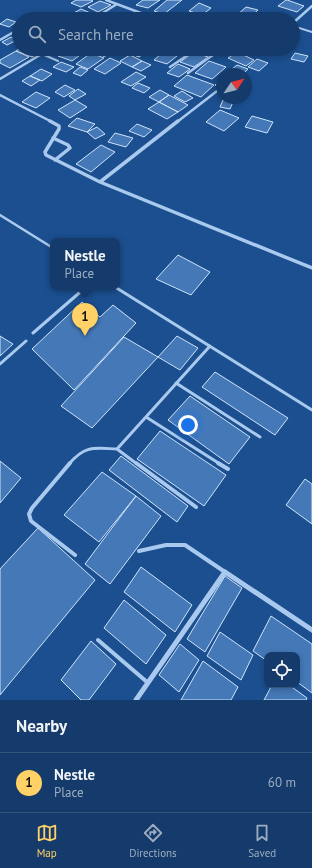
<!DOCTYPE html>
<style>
body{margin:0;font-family:"PT Sans",sans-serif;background:#214673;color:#f1f3f6}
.controls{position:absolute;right:12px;bottom:12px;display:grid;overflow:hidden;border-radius:8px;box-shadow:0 2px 6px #0003}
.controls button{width:36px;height:36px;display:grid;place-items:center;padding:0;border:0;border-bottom:1px solid #33557e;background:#143b6b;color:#f1f3f6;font:20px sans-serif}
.compass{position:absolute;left:216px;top:68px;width:36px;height:36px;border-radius:50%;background:#143b6b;box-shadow:0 2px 6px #0003;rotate:55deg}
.you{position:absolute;left:188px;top:425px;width:14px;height:14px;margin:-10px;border:3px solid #fff;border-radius:50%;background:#1a73e8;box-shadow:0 0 0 6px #1a73e833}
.badge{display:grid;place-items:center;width:26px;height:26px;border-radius:50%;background:#ffd166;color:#111;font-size:13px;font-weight:700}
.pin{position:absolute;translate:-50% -33px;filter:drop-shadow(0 1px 2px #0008)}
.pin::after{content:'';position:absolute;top:21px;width:14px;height:12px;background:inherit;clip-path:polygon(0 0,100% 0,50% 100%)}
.popup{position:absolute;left:50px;top:238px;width:70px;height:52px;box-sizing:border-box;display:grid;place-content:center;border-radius:8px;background:#143b6b;filter:drop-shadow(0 1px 3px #0005);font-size:13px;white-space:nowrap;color:#9dadc1}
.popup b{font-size:15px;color:#f1f3f6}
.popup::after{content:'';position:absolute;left:50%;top:100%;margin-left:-8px;border:8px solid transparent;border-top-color:#143b6b}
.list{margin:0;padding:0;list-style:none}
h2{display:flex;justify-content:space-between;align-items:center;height:52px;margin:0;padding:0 16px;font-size:17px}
h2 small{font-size:13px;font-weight:400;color:#9dadc1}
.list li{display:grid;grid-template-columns:26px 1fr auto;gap:12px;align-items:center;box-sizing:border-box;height:60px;padding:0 16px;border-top:1px solid #33557e}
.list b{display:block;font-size:15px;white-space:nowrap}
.list p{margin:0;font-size:13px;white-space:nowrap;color:#9dadc1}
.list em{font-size:13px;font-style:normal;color:#9dadc1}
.icon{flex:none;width:22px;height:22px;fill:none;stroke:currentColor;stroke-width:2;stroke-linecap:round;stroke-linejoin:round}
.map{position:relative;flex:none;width:312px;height:700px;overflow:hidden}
.search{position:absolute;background:#143b6b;box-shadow:0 2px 6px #0003;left:12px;right:12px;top:12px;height:44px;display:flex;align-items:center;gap:10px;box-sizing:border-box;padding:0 14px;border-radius:22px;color:#9dadc1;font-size:15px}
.sheet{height:112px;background:#143b6b}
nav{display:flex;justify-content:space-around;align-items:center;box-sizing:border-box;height:56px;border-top:1px solid #33557e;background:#143b6b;font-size:11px;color:#9dadc1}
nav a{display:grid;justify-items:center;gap:2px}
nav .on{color:#ffd166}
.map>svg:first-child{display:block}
.building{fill:#4478b7;stroke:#cfe3fa}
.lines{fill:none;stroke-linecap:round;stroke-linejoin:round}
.lane-far3{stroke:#a9c9ee;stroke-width:2}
.lane-far2{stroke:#a9c9ee;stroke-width:2.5}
.lane-far1{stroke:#a9c9ee;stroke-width:3}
.lane{stroke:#a9c9ee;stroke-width:4}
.street-far2{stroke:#a9c9ee;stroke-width:2.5}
.street-far1{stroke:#a9c9ee;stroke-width:3.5}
.street{stroke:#a9c9ee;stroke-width:5}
</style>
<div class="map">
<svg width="312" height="700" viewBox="0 0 312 700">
<rect width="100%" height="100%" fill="#1b4f8f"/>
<path class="building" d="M76,0H91L93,1L81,7L71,3Z
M143,0H160L148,8L136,5Z
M167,0H182L164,14L154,11Z
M286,0H287L304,6L297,12L278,6Z
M100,1L111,5L98,12L88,7Z
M199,3L211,8L202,15L189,11Z
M246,7L258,10L248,19L235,17Z
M81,9L95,15L89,19H84L72,14Z
M107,13L123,19H97Z
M72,14L84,19H64Z
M7,19L16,22L9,27L0,24Z
M11,37L17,40L7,45L2,42Z
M19,49H32L40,52L32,57L16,51Z
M71,49H83L87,50L72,61L58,56Z
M119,49H151L139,57Z
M167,49L182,52L167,64L154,60Z
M16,51L29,57L10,68L0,63V60Z
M194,52L208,57L194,67L180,62Z
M237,52L254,60L246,66L228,58Z
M91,53L104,58L88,69L76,64Z
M295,53L308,56L304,62L291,59Z
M130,55L142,61L132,67L120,61Z
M110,58L121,63L105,74L94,69Z
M257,59L268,63L259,71L248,67Z
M142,61L151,65L141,71L132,67Z
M209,61L226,67L212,79L195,73Z
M61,62L74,67L66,72L53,67Z
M178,64L190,69L179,77L167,73Z
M237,65L248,69L243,74H226Z
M80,67L88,70L81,76L73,73Z
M41,69L52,74L42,81L30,76Z
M136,72L146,77L131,86L121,82Z
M187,75L214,85L201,97L174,86Z
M30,76L40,80L31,86L22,81Z
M222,78V88L215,85Z
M138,83L150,88L144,93L132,88Z
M65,85L75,90L64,97L55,92Z
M78,89L86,94L75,100L69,96Z
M160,90L169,95L159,102L149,97Z
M182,91L193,98L185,102L174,96Z
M36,92L50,98L36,108L22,102Z
M169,95L188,105L178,112L159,102Z
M75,100L87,107L70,118L58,110Z
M223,100L233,102L230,109L220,107Z
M159,102L178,112L167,119L148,109Z
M220,110L239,118L224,131L206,122Z
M252,116L273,122L267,133L245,127Z
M77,118L95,124L87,132L68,126Z
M137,124L152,130L144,137L129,131Z
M97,127L105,134L95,139L87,132Z
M115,133L133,138L126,147L108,142Z
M101,145L115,152L91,172L76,164Z
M178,255L210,272L191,295L156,279Z
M82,302L100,317L113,305L136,323L74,390L32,349Z
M0,336L13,344L0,356Z
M177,336L198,348L180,370L158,357Z
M124,337L158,357L92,428L61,406Z
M215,372L288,418L275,435L202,387Z
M190,396L250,437L229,464L168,420Z
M160,431L226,475L204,506L137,459Z
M121,456L188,506L177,522L109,470Z
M0,461L21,478L0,503Z
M102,472L136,496L99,542L64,515Z
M305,479L312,484V524L286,505Z
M136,496L161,516L110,584L85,564Z
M38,528L95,580L0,695V569Z
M141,567L192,605L175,632L124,592Z
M225,576L242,588L205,652L187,639Z
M124,600L166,635L146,664L104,628Z
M271,616L312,644V693L297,682V655H267V661L253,651Z
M220,632L253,655L241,680L207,656Z
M91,641L116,664L89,700H81L61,680Z
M180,644L199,660L179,692L159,675Z
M203,661L238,687L231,700H181Z
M272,685H289L307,698L306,700H264Z"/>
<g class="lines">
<path class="lane-far3" d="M293,26L312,32
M42,54L58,61"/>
<path class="lane-far2" d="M0,215L53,248"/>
<path class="lane-far1" d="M115,287L312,410
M33,333L86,287
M0,364L26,341
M176,383L260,437
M146,417L220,464
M69,464C85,445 94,448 117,449
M137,464L117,449L210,346"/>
<path class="lane" d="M70,463L32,508L29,514L31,521L75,555
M136,463L196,507
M218,463L228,469
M139,551L166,545H185L225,572
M98,640L147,682"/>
<path class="street-far2" d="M106,0L157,19
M93,19L117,4
M293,23L312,6
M0,40L19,29
M195,49L212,56
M239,49L255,54L264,49
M104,56L115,49
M170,67L195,50
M188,73L221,49
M0,79L50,49
M0,95L52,122
M177,122L217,91"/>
<path class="street-far1" d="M50,121L59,126V129L45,152L46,155L100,182L312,268
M53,138L68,145L70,148L55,160
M100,182L178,121"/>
<path class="street" d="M136,700L225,572L312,630"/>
</g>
</svg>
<div class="controls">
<button><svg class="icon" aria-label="locate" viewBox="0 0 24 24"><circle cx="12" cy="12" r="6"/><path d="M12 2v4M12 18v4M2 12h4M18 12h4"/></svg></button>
</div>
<svg class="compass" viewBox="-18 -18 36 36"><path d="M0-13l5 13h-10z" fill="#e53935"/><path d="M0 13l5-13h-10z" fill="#9dadc1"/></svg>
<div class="you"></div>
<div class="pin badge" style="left:85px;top:336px">1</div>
<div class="popup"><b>Nestle</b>Place</div>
<div class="search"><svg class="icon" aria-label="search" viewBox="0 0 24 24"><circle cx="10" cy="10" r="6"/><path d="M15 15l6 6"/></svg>Search here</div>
</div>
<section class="sheet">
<h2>Nearby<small></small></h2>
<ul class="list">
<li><span class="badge">1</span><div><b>Nestle</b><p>Place</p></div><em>60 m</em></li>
</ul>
</section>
<nav>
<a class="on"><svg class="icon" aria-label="map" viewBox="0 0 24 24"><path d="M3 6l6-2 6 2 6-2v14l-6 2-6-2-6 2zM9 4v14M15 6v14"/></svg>Map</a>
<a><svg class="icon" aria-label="directions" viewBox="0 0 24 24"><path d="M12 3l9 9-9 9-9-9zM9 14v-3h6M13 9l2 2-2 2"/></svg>Directions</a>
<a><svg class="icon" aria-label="saved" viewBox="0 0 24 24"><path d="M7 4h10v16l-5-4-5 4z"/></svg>Saved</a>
</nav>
